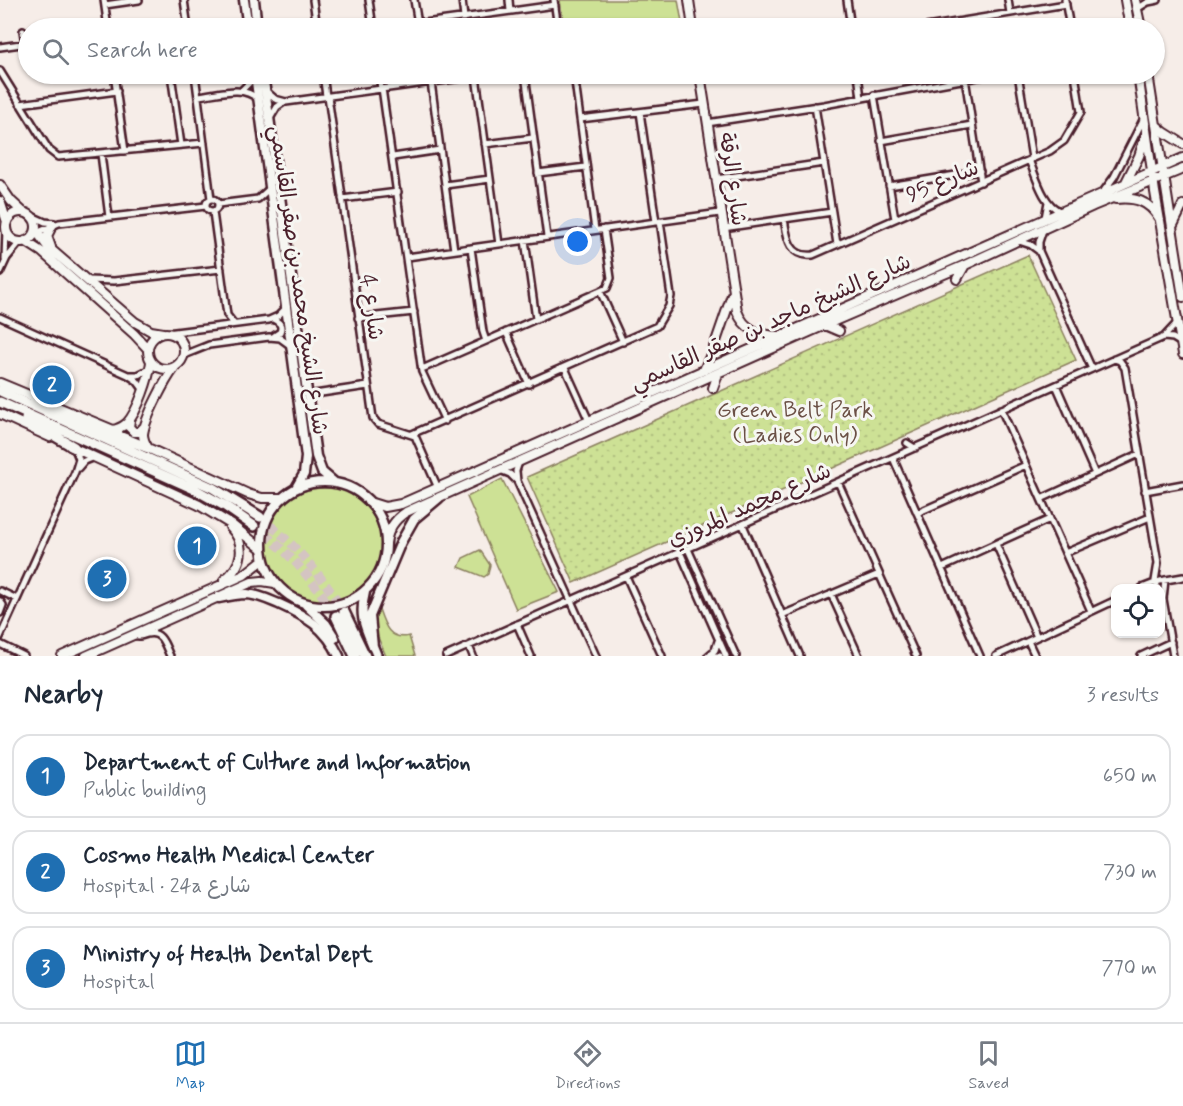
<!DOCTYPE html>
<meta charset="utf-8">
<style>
body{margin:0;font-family:Mynerve,"Playpen Sans Arabic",sans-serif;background:#f2f2f3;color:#1f2937}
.controls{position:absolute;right:18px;bottom:18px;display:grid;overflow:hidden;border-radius:12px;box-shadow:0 2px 4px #0004}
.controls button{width:54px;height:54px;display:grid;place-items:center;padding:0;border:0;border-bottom:2px solid #e0e1e3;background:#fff;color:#1f2937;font:30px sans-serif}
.you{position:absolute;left:578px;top:242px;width:21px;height:21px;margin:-15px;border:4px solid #fff;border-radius:50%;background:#1a73e8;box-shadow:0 0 0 9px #1a73e833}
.badge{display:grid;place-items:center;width:39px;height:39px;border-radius:50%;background:#1f6fb2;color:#fff;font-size:20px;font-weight:700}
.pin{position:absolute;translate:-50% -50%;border:3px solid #fff;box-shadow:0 2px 6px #0006}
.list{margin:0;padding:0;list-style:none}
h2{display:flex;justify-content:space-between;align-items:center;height:78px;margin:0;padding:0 24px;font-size:26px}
h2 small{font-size:20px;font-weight:400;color:#747a83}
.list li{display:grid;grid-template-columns:39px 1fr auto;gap:18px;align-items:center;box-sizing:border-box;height:84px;margin:0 12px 12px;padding:0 12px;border:2px solid #e0e1e3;border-radius:18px}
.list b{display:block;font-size:22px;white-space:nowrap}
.list p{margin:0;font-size:20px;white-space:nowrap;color:#747a83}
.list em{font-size:20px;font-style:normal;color:#747a83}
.icon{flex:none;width:33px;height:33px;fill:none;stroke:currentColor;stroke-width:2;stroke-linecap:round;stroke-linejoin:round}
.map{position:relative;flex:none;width:1183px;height:656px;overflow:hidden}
.search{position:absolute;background:#fff;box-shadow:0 2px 4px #0004;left:18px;right:18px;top:18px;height:66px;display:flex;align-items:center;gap:15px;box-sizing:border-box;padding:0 21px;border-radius:33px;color:#747a83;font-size:22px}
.sheet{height:366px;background:#fff}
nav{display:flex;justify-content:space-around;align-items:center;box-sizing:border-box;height:84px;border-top:2px solid #e0e1e3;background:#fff;font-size:16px;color:#747a83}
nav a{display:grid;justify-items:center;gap:3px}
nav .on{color:#1f6fb2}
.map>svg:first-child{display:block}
.grass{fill:#cde195;stroke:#8c8060;stroke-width:1.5}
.park{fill:url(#park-dots);stroke:#8c8060;stroke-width:1.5}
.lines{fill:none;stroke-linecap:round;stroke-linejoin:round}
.highway-tunnel{stroke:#d4c4c2;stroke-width:9;stroke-dasharray:9 4.5;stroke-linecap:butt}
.street-casing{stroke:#4a1f2b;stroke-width:10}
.secondary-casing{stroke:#4a1f2b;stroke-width:12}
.primary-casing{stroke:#4a1f2b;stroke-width:13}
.highway-casing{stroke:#4a1f2b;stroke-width:14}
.street{stroke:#f6f6f2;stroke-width:5}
.secondary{stroke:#f6f6f2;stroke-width:8}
.primary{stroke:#f6f6f2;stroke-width:8}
.highway{stroke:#f6f6f2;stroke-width:9}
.labels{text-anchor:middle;stroke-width:6;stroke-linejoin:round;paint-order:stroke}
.street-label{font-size:22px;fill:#4a1f2b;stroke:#f6f6f2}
.park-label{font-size:22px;fill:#6b5046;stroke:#f6f6f2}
</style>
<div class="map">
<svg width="1183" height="656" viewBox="0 0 1183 656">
<defs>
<pattern id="park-dots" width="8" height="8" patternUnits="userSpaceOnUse" patternTransform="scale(1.5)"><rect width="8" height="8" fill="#cde195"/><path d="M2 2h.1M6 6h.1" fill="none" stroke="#b2c181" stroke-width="1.8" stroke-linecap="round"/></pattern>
</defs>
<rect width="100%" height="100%" fill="#f6ede8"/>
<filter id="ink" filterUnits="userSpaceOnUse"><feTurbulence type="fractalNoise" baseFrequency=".0167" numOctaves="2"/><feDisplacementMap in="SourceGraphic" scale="12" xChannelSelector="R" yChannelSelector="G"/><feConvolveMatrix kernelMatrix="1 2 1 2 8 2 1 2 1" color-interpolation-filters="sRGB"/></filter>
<g filter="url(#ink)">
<path class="grass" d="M560,0H678L683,28H564Z
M502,479L559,592L516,609L467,497Z
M267 545a57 57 0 1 1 114 0a57 57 0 1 1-114 0Z
M480,550L490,565L488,574L484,577L459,567L463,558Z
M379,609C384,624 389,641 409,636L415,656H386L374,628L372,622L375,610Z"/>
<path class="park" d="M1028,255L1076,360L574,583L527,477Z"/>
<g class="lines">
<path class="highway-tunnel" d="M260,517C295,544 321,574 344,612
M254,526C289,551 313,580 336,616"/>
<defs>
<path id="street" d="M104,0L108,28
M184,0L188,28
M313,0L317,28
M369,0L373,28
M414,0L418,24
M462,0L464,18
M509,0L510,11
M554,0L558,28
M847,0L851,28
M1008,0L1010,13
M1065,0L1070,28
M105,5L139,0
M1137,9L1148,2L1158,0
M388,28L555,5
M920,28L1066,4
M23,31L25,43
M0,47L28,43
M0,71L49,150L58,157L204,143
M114,74L125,151
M171,74L181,145
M195,74L211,199
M323,74L326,96
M379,74L381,89
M525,74L547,237
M574,74L595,230
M858,74L861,98
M1018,74L1032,158
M476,76L499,244
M965,78L981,182
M431,82L454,250
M382,88L422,372L445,421
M242,90L255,77
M267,92L275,99L286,102L491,74
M874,95L895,219
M198,96C218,94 242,84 258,99
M328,96L373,418L378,424L415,436L438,488
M20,104L117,91
M815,106L837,244
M640,112L656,222
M271,117L277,107L284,102
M580,119L704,104
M707,123L824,105L994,74
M881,141L972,125
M485,144L533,138
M101,154L109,217
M393,157L440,150
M1029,160C1036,176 1043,205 1060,211
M538,173L586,167
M716,179L824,163
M445,185L490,179
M889,186L980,171
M1103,192L1114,177L1143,120
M206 205a6 6 0 1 1 12 0a6 6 0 1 1-12 0Z
M342,199L398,192
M218,204L258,199L269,189
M213,212L227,315L234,324
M32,216L45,222L54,223
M1045,218L1048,202
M784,219C787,237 789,258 813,255L1050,151L1064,141L1081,112L1075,74
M723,228L832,212
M1043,230L1039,242V251L1092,369
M34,234L59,223L206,206
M525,240L536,319
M1019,241L1031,245L1039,251
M471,248L483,332L486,341
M407,257L720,213
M5,260L6,229
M0,273L7,258L20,242
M88,280L114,281L221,269
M600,291L623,342
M0,317L128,375L137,381L143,389
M358,318L414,312
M273,319C279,322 283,325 280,332L274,336
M506,332L529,384
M167,333L269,320L278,316L286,308
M1164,337L1173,338L1181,343
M184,355L209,345L269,337L280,338L291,346
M1114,359L1120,361L1125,368L1158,563L1155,581L1158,588
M565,368L589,421
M422,369L607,288L611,278L604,229
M129,375H138L150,369
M1056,385L1095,474
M308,395L368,386
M1001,409L1091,611
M412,434L657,326L669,306L671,296L660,221
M907,443L915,448
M893,458L980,656
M519,462L516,471L517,481L596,656
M78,468L84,461L94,457
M500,470L510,474L516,480
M838,482L916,656
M1145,491L1183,484
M1041,499L1139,454
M917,513L1026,465
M743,525L800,656
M996,544L1037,637
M688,549L736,656
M680,552L726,656
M1065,553L1150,517
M942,568L1050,519
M626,576L662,656
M1165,580L1163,599L1173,656
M1142,588L1160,581L1183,577
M0,591L17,599
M831,594L859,656
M0,601L3,605L0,613
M782,615L879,574
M517,624L531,656
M133,635C139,637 141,636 147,634C162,630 165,646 170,656
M0,637L75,472L79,459L75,449
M1028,641L1035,656
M0,644L24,656
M469,646L473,656
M446,656L1164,337L1177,323
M708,656L715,650L718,641
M710,656H720
M996,656L1116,600
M1141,656L1171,642"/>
<path id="secondary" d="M689,0L693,28
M1125,0L1130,28
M1135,0L1141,28
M700,74L737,311C744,330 759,335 779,336
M1138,74L1155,192L1183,354
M1148,74L1183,297
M1156,125L1164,132L1183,144
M1126,182L1139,156L1146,135
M0,185L11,201L23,212
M1116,199C1135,197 1149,201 1159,218
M0,201L7,222
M6 227a15 15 0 1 1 30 0a15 15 0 1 1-30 0Z
M1173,225L1183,205
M36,231L47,246L135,322L151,331L163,333
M25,241L42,252L134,334L148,349
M51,247L47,236L53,224
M957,279L965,265
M825,325L839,331
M148 351a18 18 0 1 1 36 0a18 18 0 1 1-36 0Z
M704,370L713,350L732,295
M0,383L118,432
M713,388L718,374
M0,414L50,437
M130,420L129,427L134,432H139L144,427
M114,430C119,428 123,427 127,423C138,411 149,378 151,362
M141,445L248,494L262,498H281
M70,446L199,505L232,525L261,548
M148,448C145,443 143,440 143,434C145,418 165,380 175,367
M369,502L385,507L401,504L1183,158
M386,543C388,529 394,520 406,512L825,325L965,265L1093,206L1183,169
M224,580C243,566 247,544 230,527
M62,656L244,575L263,560
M86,656L252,582L262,581L275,583"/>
<path id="primary" d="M244,0L248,28
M254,0L257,28
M255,74L306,457L304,474L296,488
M263,74L316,456L322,472L335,483
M262 544a62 62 0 1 1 124 0a62 62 0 1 1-124 0Z
M365,592C358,620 367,630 377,656
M219,598C228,596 238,594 247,594C259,595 269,600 279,604C306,616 326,628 339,656
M306,605L326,624L335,638
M373,647L370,616L401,542L414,519L439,498"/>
<path id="highway" d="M0,391L213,488L260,517
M0,402L194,489L225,506L254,526
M34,402L146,447
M26,419L74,447
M344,612L365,656
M336,616L355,656"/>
</defs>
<use href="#street" class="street-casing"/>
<use href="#secondary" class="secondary-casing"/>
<use href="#primary" class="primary-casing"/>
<use href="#highway" class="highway-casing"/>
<use href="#street" class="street"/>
<use href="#secondary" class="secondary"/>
<use href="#primary" class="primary"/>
<use href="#highway" class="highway"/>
</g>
</g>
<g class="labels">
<g class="street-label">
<text transform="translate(734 179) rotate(82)" y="8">شارع الرقة</text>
<text transform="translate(942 180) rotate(-23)" y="8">شارع 95</text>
<text transform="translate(300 280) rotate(82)" y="8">شارع الشيخ محمد بن صقر القاسمي</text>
<text transform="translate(373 307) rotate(82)" y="8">شارع 4</text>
<text transform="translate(770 321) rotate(-24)" y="8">شارع الشيخ ماجد بن صقر القاسمي</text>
<text transform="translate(749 504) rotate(-24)" y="8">شارع محمد المروزي</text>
</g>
<g class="park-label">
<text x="795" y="417">Green Belt Park<tspan x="795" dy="25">(Ladies Only)</tspan></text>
</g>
</g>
</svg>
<div class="controls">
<button><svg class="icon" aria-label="locate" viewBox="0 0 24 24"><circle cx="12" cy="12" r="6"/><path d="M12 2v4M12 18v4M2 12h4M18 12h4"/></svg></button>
</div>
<div class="you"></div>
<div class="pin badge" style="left:197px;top:546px">1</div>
<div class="pin badge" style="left:52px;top:385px">2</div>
<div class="pin badge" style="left:107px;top:579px">3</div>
<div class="search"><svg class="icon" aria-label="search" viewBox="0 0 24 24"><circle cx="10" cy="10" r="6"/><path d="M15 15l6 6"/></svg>Search here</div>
</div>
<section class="sheet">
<h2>Nearby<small>3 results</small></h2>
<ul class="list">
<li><span class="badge">1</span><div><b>Department of Culture and Information</b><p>Public building</p></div><em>650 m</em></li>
<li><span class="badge">2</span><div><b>Cosmo Health Medical Center</b><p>Hospital · 24a شارع</p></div><em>730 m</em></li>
<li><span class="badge">3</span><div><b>Ministry of Health Dental Dept</b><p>Hospital</p></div><em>770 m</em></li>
</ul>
</section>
<nav>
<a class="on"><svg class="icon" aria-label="map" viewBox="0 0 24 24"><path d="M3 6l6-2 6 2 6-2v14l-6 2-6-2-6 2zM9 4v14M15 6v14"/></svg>Map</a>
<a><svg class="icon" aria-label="directions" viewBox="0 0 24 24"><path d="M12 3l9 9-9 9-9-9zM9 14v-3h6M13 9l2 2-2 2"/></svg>Directions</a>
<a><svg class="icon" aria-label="saved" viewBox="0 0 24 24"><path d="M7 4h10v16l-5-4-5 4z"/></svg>Saved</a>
</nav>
